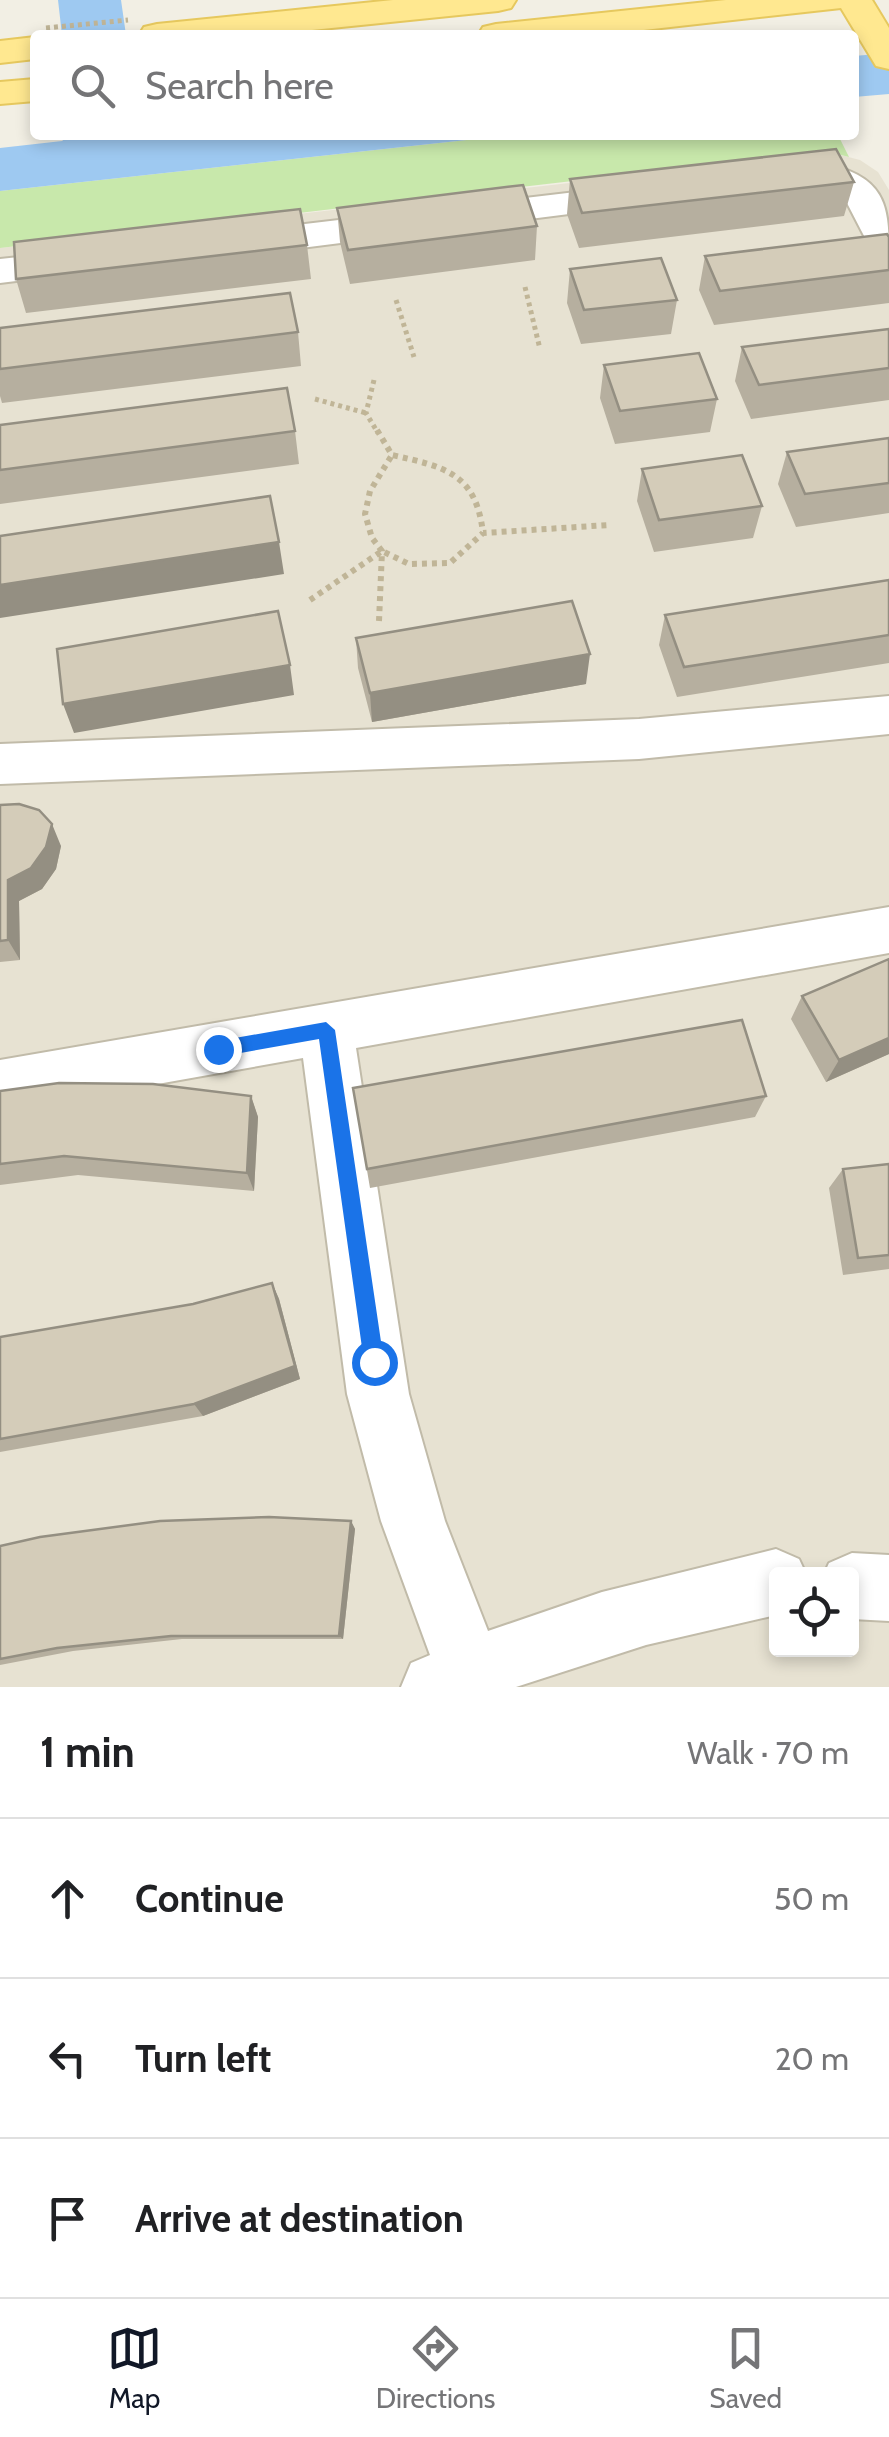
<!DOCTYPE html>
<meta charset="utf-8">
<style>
body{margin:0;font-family:Cabin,sans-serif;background:#f6f6f6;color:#202124}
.controls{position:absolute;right:30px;bottom:30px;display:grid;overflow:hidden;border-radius:10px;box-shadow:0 5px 15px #0003}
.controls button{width:90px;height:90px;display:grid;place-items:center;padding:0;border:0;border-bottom:2px solid #e0e0e0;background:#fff;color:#202124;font:50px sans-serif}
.stop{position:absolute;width:30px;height:30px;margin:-22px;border:8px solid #1a73e8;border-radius:50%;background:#fff}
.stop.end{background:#1a73e8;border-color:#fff;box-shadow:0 2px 10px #0008}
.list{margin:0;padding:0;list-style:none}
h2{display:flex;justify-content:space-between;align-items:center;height:130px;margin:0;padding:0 40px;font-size:42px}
h2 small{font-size:32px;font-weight:400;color:#757577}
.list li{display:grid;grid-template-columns:65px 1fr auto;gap:30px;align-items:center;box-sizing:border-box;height:160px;padding:0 40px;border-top:2px solid #e0e0e0}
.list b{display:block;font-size:38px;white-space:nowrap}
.list em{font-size:32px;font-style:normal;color:#757577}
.icon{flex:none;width:55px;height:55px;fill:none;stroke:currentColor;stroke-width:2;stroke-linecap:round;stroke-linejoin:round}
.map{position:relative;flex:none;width:889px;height:1687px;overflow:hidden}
.search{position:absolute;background:#fff;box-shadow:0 5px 15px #0003;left:30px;right:30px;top:30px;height:110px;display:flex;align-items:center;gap:25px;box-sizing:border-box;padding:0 35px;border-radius:10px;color:#757577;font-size:38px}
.sheet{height:610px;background:#fff}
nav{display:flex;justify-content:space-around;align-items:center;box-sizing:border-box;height:140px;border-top:2px solid #e0e0e0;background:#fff;font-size:28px;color:#757577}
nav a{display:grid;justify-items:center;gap:5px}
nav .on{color:#111827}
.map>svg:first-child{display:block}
.residential{fill:#e7e2d2;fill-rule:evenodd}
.green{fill:#c8e8ab}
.water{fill:#9ec9f1}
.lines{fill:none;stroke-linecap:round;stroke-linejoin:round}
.minor-casing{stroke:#c1bba9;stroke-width:4}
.major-casing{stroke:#e6c85e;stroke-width:4}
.path-far1{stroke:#c0b597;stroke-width:5;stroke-dasharray:4 4;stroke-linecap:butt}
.path{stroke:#c0b597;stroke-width:6;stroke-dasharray:5 5;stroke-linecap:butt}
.minor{fill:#fff;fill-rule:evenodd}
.major{fill:#ffe890;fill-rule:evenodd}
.wall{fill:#b6af9f}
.shaded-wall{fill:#948f82}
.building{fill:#d4ccb9;stroke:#948f82;stroke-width:2.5}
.route{fill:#1a73e8}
</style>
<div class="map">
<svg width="889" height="1687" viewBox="0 0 889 1687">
<rect width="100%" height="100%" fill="#f2efe4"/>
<path class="residential" d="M833,153L860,160L878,172L889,190V1687H0V248ZM776,1574H852V1650H776Z"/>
<path class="green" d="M512,135H838L849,157L833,153L795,155L0,248V191Z"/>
<path class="water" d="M58,0H121L126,35H62Z
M889,53V94L854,97V56Z
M70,135H512L0,191V148L62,141Z"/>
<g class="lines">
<defs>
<path id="minor" d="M831,165C889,180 889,210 889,262L876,259L847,203L832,189L776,185L771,177L776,169Z
M635,185L648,188L653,196L648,204L238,256L225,253L219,244L225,235L238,232Z
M84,250L97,253L103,262L97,271L0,283V259Z
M889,696V734L639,759L0,784V744L639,719Z
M889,907V953L356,1048L409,1394L445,1521L488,1631L602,1592L776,1549L799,1559L806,1574H776V1615L646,1645L516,1687H401L411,1663L430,1655L381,1521L347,1394L303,1058L0,1112V1060Z
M852,1553L889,1555V1621L852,1619V1574H824L829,1563Z"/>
<path id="major" d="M393,0H516L511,8L498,11L263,35H139L144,27L157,24Z
M726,0H872L889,28V69L876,66L841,8L599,35H478L483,27L496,24Z
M35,37V59L0,63V41Z
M35,79V101L0,104V82Z"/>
</defs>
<use href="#minor" class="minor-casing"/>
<use href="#major" class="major-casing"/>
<path class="path-far1" d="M46,28L128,20
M525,287L540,349
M396,300L414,357
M374,380L366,413L378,433
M315,399L366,413"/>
<path class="path" d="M377,430L392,455C445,467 476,473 483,533L609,525
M310,600L382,551L409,564L450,563L483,533
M379,621L382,551L372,538L365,514L370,491L392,455"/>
<use href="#minor" class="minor"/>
<use href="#major" class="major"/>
</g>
<path class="wall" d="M570,179L854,182L844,216L579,248L567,214Z
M337,208L537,226L535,260L350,284L340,242Z
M889,237V303L714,325L699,290L705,256Z
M307,245L311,279L26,313L16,279Z
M570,269L677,300L671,334L581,344L567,303Z
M889,329V400L751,419L735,381L742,347Z
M298,332L301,366L2,403L0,396V369Z
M604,365L717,399L710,432L615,444L600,398Z
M0,425L295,431L299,464L0,504Z
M889,438V513L796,527L778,484L787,452Z
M642,469L762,506L753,538L654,552L637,501Z
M889,580V663L677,697L659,645L665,615Z
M356,638L586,684L372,722L358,668Z
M0,805L61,846L56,869L42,889L19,901L20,960L0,962Z
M889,959V1054L826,1082L791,1019L802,996Z
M353,1088L766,1096L755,1117L370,1188Z
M0,1091L251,1096L258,1117L254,1191L78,1175L0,1185Z
M889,1164V1269L843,1275L829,1188L843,1169Z
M272,1283L279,1299L300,1379L203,1416L0,1452V1337L193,1304Z
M351,1521L355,1529L343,1639H182L73,1651L0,1665V1546Z"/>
<path class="shaded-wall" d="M279,542L284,574L0,618V585Z
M590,654L586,684L372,722L370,693Z
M290,665L294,695L74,733L63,704Z
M52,824L61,846L56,869L42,889L19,901L20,960L8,940V880Z
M889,1038V1054L826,1082L839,1060Z
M251,1096L258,1117L254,1191L247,1173Z
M272,1283L279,1299L300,1379L203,1416L194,1404Z
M351,1521L355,1529L343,1639L339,1636Z"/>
<path class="building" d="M836,149L854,182L582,213L570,179Z
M523,185L537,226L348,250L337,208Z
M300,209L307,245L16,279L14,242Z
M887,234L889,237V270L720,291L705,256Z
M661,258L677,300L584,310L570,269Z
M290,293L298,332L0,369V328Z
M889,329V368L759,385L742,347Z
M699,353L717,399L620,411L604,365Z
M287,388L295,431L0,470V425Z
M889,438V483L805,494L787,452Z
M742,455L762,506L659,520L642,469Z
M270,496L279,542L0,585V536Z
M889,580V635L684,667L665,615Z
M572,601L590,654L370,693L356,638Z
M278,611L290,665L63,704L57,649Z
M19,804L39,810L52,824L46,847L31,868L8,880V940L0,941V805Z
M889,959V1038L839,1060L802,996Z
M742,1020L766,1096L367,1169L353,1088Z
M59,1083L153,1084L251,1096L247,1173L64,1156L0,1164V1091Z
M889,1164V1255L858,1258L843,1169Z
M272,1283L295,1366L194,1404L0,1439V1337L193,1304Z
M269,1517L351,1521L339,1636H171L57,1648L0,1659V1546L40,1537L160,1521Z"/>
<path class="route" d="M326,1022L335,1030L384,1362L374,1372L364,1362L319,1039L218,1057L209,1049L218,1041Z"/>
</svg>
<div class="controls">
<button><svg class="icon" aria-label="locate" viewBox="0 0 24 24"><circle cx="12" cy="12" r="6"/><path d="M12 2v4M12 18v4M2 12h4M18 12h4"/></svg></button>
</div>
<div class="stop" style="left:374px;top:1362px"></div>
<div class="stop end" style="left:218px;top:1049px"></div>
<div class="search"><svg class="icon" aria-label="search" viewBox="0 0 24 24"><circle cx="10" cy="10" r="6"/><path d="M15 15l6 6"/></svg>Search here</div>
</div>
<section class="sheet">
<h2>1 min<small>Walk · 70 m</small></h2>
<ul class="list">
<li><svg class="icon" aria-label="ahead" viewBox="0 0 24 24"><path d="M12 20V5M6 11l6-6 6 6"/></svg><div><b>Continue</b></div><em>50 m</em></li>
<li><svg class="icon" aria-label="left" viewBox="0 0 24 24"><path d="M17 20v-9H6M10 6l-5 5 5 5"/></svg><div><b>Turn left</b></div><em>20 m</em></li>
<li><svg class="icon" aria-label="arrive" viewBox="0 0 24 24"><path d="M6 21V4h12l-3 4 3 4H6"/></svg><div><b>Arrive at destination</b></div></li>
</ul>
</section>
<nav>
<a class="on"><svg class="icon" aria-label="map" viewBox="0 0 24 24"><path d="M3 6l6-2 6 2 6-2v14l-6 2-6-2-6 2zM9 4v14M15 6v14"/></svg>Map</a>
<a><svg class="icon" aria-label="directions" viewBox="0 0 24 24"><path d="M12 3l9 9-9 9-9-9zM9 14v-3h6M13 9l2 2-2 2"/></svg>Directions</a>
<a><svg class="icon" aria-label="saved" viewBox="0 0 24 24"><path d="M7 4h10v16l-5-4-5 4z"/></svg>Saved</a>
</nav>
